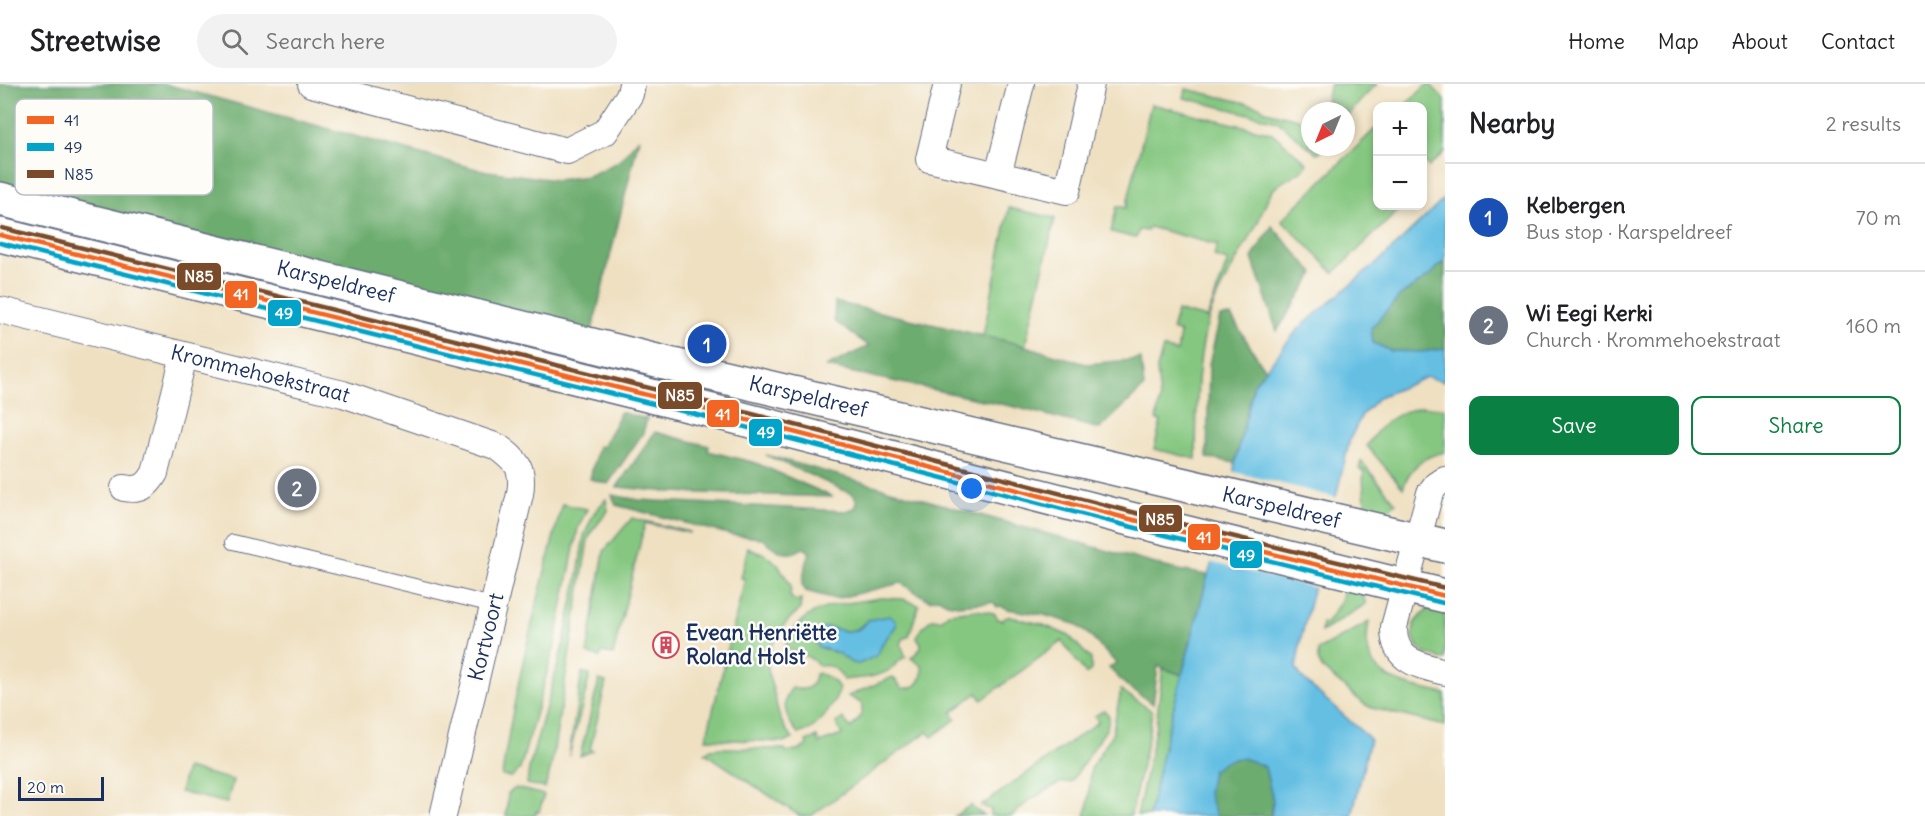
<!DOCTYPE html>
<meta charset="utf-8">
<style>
body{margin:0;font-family:Delius,sans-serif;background:#f2f2f2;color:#202124}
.controls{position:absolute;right:18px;top:18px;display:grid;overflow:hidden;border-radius:12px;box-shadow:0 3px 9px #0003}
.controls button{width:54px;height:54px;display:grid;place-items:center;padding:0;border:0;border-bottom:2px solid #e0e0e0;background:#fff;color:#202124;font:30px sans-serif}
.compass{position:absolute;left:1301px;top:18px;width:54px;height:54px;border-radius:50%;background:#fff;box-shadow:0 3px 9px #0003;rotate:223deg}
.scale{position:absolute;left:18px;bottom:15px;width:86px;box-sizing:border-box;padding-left:6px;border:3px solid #1b2f5e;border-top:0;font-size:16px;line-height:21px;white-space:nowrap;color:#1b2f5e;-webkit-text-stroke:4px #fdfcf7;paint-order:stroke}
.you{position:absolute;left:972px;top:405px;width:21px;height:21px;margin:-15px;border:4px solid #fff;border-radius:50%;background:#1a73e8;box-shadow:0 0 0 9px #1a73e833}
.badge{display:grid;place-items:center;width:39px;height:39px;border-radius:50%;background:#0b8043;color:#fff;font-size:20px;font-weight:700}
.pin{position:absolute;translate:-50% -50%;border:3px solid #fff;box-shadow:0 2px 6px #0006}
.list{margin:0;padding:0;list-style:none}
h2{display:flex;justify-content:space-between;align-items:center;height:78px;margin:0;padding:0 24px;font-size:26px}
h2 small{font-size:20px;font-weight:400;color:#757577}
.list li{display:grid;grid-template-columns:39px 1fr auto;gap:18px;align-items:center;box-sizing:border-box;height:108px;padding:0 24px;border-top:2px solid #e0e0e0}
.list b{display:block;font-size:22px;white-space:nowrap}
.list p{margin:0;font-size:20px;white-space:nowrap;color:#757577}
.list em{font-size:20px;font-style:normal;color:#757577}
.actions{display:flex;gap:12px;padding:18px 24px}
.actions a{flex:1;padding:14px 0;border:2px solid #0b8043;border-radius:12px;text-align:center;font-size:21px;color:#0b8043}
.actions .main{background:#0b8043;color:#fff}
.icon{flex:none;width:33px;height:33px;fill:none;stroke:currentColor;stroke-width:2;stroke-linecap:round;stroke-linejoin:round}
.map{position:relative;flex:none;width:1445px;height:732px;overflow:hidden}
header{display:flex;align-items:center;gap:36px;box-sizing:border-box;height:84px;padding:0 30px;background:#fff;border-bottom:2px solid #e0e0e0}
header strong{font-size:28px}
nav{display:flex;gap:33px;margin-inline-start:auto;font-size:21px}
.search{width:420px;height:54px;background:#f2f2f2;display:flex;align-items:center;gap:15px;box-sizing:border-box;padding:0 21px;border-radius:33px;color:#757577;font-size:22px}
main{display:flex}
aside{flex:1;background:#fff}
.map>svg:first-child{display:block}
.green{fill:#85c780;stroke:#507b6f;stroke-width:1.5;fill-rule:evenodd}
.forest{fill:#6cac6e;stroke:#446e66;stroke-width:1.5}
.water{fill:#65bfe3;stroke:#4077a0;stroke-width:1.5}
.pier{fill:#efe0c1}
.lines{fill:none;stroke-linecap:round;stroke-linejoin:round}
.lane-casing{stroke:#656d81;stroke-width:16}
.street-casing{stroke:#656d81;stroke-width:28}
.secondary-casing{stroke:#656d81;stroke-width:36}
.lane{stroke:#fff;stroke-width:14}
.street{stroke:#fff;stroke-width:26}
.secondary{stroke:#fff;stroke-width:33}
.bus-1-casing{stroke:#fdfcf7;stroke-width:9}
.bus-2-casing{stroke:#fdfcf7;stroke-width:9}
.bus-3-casing{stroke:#fdfcf7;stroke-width:9}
.bus-1{stroke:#f26522;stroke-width:4.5}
.bus-2{stroke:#01a3c8;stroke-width:4.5}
.bus-3{stroke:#7a4b2a;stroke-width:4.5}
.labels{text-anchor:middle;stroke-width:5;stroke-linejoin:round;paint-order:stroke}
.street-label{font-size:21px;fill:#1b2f5e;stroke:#fdfcf7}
.poi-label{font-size:21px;font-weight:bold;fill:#1b2f5e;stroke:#fdfcf7;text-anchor:start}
.key{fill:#fdfcf7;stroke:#b9bec9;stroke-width:1.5}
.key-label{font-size:16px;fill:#1b2f5e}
.line-badge{stroke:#fdfcf7;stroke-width:2}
.badge-label{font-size:16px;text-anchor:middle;font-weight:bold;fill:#fff}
</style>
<header>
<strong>Streetwise</strong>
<div class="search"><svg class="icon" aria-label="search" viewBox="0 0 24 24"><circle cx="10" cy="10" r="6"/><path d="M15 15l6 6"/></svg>Search here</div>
<nav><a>Home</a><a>Map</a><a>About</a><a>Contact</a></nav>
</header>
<main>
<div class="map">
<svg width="1445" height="732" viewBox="0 0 1445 732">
<rect width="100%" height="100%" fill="#fdfcf7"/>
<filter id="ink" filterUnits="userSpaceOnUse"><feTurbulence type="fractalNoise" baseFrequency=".0167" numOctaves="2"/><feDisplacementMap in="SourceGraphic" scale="12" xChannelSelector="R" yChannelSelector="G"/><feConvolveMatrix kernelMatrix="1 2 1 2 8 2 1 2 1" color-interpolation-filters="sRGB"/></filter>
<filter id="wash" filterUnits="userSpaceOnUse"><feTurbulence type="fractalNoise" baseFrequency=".008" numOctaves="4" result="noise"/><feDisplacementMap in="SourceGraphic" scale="24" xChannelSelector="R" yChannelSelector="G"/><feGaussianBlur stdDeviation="1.35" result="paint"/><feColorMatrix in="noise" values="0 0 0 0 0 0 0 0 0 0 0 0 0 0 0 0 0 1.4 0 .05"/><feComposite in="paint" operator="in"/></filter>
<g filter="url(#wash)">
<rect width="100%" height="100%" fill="#efe0c1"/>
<path class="green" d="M1330,0H1377L1363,14L1346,34V27H1331L1334,19L1326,17Z
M1428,0H1430L1445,16V68L1429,83L1423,76L1422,22H1404Z
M1186,5L1259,22L1266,27L1310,38V63H1324L1320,68L1316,69L1277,37L1184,14Z
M1151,20L1272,49L1307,79C1304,91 1278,95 1270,110C1264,121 1261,133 1255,144C1239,173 1219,202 1209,234C1195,279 1197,328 1196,375L1154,365L1161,337L1156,336L1160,316L1157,285L1163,264L1177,268L1180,249L1172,246L1177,227L1207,234L1228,177L1214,173L1217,161L1149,143L1147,147L1139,146L1136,154L1111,148L1117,122L1126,124Z
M1375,45L1378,47V122H1403L1334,189L1282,136Z
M1009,124L1055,134L1025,262L983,252Z
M1421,323L1445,324V368C1423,372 1410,383 1403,404L1367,362C1379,340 1396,328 1421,323Z
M1361,377L1396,419L1383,431L1364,426C1367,411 1361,400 1364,387L1359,385Z
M606,415L608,427L592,447L588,456L551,684L545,704L527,700L529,684L563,562L578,491L584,452L594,429Z
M562,420L587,425L578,444L555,560L520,685L512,693L502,692C515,600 539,510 562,420Z
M632,434L690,448V449L645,439L613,571L602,568L600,573L587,570L604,467Z
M748,463L758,469L761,468L778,480L791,502L790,512L795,517L801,515L800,526C782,539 767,563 768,586C769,595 773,604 775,613C778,630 781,641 793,655L786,658L706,655L745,495L741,494Z
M1344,505L1362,509L1366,520L1321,548L1322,539L1326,540L1341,517Z
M880,514L903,515L919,521L909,552L903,555L901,561L906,573C898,575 896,581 891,585C878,594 858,594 843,596C839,586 831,580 820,582C810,572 799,567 785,565C798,519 841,521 880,514ZM868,536L882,560L879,568L852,579L838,569L819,563L840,546C853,549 858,545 868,536Z
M1445,519V576L1424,569L1417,562L1413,552L1414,539L1433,520Z
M977,526L994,529L998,535L1002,536L1007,532L1041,540L1069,552L1091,575V586L1086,590L1062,557L982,616L977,609L952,628L956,635L932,653L927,648L811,732H800L705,669L711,665L720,664L785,665L786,668L801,665L807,661L806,657L817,653L819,659L842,651L836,639L843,634L851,644C858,636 865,630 861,619L848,612L893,593L902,604C917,606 924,596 922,582L911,574C916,568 927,564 917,554L918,549L931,535L941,536L948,529Z
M1369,538C1357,596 1402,600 1445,610V642L1372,624L1364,620L1322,584L1318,576V566Z
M1163,584L1182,591L1165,657L1149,732H1137L1156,641Z
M582,588L590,591L569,672V671Z
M818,589C827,592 839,598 839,608C832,623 816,649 798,649C787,637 779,618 792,604C805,607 814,605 815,590Z
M599,596L606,598L590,666L593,667L580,672Z
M1121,606L1152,627L1148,654L1131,730V732H1085L1088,722L1091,684L1112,651Z
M1104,626L1109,632L1107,644L1071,698L1059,699L1030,716L1012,732H990L991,725L981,722L1098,638L1095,632Z
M186,684L233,696L227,719L180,708Z
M516,704L544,711L539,728L536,727L535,732H506L508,709Z
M971,721L975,726L984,731L955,732Z"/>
<path class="forest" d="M0,0H165L480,86L556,96L588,92L618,78L639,54L590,255L0,102Z
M1272,142L1314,189L1277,247L1252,174Z
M1445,176V265L1421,268L1391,267L1373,259L1371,243L1400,212L1430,191Z
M835,218L1019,260L1086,280L1141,275L1144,303L1100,345L1015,323L826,283L869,262L834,237Z
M1231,232L1265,286L1254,300L1235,379L1207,374L1209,280L1220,233Z
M620,328L647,335L643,349L608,400L590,395L598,362L603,363C607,350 617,341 620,328Z
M655,348L709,362L708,367L756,379L833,413L669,408L617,403Z
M766,371L1173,485L1208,491L1182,591L1158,582L1153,620L1127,602L1109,584L1116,579L1089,551L1075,540L1044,531L1007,525L1001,522L997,523L993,518L958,521L947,519L938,514L929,516L901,499L835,515L806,507L802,501L806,477L810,469L806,465L803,464C786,476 774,465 762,454L732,451L616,421L612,411L639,416L845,427L855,424L857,418L854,411Z
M1243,673L1265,682L1273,716L1270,732H1216L1208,709L1212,687L1224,677Z"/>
<path class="water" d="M1445,114V176L1430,191L1400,212L1371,244L1373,259L1391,267L1421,268L1445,265V298L1427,293L1379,313L1362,331L1350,355L1301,555L1296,584L1302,594L1370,655L1352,732H1271L1273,716L1265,683C1241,672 1234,669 1212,687L1208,709L1216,732H1149L1165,657L1208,491L1234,412V384L1254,300L1298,245L1387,170Z
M889,532L896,537V542L882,560L876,572L859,580L852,579L838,569L819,563L812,554L815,548L826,543L850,548L859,545L868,536Z"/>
<path class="pier" d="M1231,387L1338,414L1316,504L1209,478L1231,411Z"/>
</g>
<g filter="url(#ink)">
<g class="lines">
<defs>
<path id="lane" d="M233,458L493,521"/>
<g id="street">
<path d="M311,0L567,67L605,48L630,10L632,0"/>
<path d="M947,0L929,75L1067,107L1091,0"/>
<path d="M998,91L1021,0"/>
<path id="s1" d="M0,226L343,310L498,363C518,378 524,384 520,410L443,732"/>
<path d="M1445,395L1436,401L1430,409L1394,543C1393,577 1418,581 1445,588"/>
<path d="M124,404C140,407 147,403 155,389L184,272"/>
</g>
<g id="secondary">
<path id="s2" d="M0,115L673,281L1445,462"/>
<path d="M0,151L708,326L1122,433L1445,512"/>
</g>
</defs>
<use href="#lane" class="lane-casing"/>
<use href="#street" class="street-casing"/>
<use href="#secondary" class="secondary-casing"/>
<use href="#lane" class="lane"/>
<use href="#street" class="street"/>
<use href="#secondary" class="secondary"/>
<defs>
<path id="bus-1" d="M0,151L708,326L1122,433L1445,512"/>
<path id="bus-2" d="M0,159L706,333L1120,440L1443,519"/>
<path id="bus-3" d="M2,144L710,319L1124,426L1445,504"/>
</defs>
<use href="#bus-1" class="bus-1-casing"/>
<use href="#bus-2" class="bus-2-casing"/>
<use href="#bus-3" class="bus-3-casing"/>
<use href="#bus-1" class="bus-1"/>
<use href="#bus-2" class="bus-2"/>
<use href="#bus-3" class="bus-3"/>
</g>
</g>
<defs>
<symbol id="building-ring" viewBox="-11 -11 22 22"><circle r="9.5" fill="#fdfcf7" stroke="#d1495b" stroke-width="1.5"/><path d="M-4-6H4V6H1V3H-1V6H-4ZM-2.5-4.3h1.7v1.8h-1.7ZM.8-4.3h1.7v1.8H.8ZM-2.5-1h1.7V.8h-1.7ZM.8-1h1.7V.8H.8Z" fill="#d1495b"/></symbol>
</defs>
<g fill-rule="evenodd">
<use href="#building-ring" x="651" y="546" width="30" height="30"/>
</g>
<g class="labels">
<g class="street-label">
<text dy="7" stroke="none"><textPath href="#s2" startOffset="346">Karspeldreef</textPath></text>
<text dy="7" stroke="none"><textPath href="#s1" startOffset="268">Krommehoekstraat</textPath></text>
<text dy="7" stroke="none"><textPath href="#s2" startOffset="832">Karspeldreef</textPath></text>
<text dy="7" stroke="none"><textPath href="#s2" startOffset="1318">Karspeldreef</textPath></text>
<text transform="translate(486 553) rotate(-76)" y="7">Kortvoort</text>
</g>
<g class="poi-label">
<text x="686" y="556">Evean Henriëtte<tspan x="686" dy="24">Roland Holst</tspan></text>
</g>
</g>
<rect x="15" y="15" width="198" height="96" rx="9" class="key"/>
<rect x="27" y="32" width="27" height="8" fill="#f26522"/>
<rect x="27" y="59" width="27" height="8" fill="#01a3c8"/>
<rect x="27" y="86" width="27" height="8" fill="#7a4b2a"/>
<g class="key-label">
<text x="64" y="42">41</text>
<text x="64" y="69">49</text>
<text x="64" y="96">N85</text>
</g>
<g class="line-badge">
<rect x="176" y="178" width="46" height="29" rx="6" fill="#7a4b2a"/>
<rect x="224" y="196" width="34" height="29" rx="6" fill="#f26522"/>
<rect x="267" y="215" width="35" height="28" rx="6" fill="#01a3c8"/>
<rect x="657" y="297" width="46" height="29" rx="6" fill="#7a4b2a"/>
<rect x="706" y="315" width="34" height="29" rx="6" fill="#f26522"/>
<rect x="748" y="334" width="35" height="29" rx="6" fill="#01a3c8"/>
<rect x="1138" y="420" width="45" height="29" rx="6" fill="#7a4b2a"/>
<rect x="1187" y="439" width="34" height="28" rx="6" fill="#f26522"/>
<rect x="1229" y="456" width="34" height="29" rx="6" fill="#01a3c8"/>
</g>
<g class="badge-label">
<text x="199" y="198">N85</text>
<text x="241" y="216">41</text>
<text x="284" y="235">49</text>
<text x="680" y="317">N85</text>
<text x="723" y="336">41</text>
<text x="766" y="354">49</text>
<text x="1160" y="441">N85</text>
<text x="1204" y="459">41</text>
<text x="1246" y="477">49</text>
</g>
</svg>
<div class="controls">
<button>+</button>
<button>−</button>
</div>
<svg class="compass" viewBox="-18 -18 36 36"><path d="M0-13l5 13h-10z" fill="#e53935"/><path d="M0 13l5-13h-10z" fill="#757577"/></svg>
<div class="scale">20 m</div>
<div class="you"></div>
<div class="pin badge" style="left:707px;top:260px;background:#1a4fb4">1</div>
<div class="pin badge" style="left:297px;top:404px;background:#6b7280">2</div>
</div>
<aside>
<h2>Nearby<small>2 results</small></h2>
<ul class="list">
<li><span class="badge" style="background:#1a4fb4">1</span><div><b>Kelbergen</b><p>Bus stop · Karspeldreef</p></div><em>70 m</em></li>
<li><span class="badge" style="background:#6b7280">2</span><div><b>Wi Eegi Kerki</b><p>Church · Krommehoekstraat</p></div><em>160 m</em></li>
</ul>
<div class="actions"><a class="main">Save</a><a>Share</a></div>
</aside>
</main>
